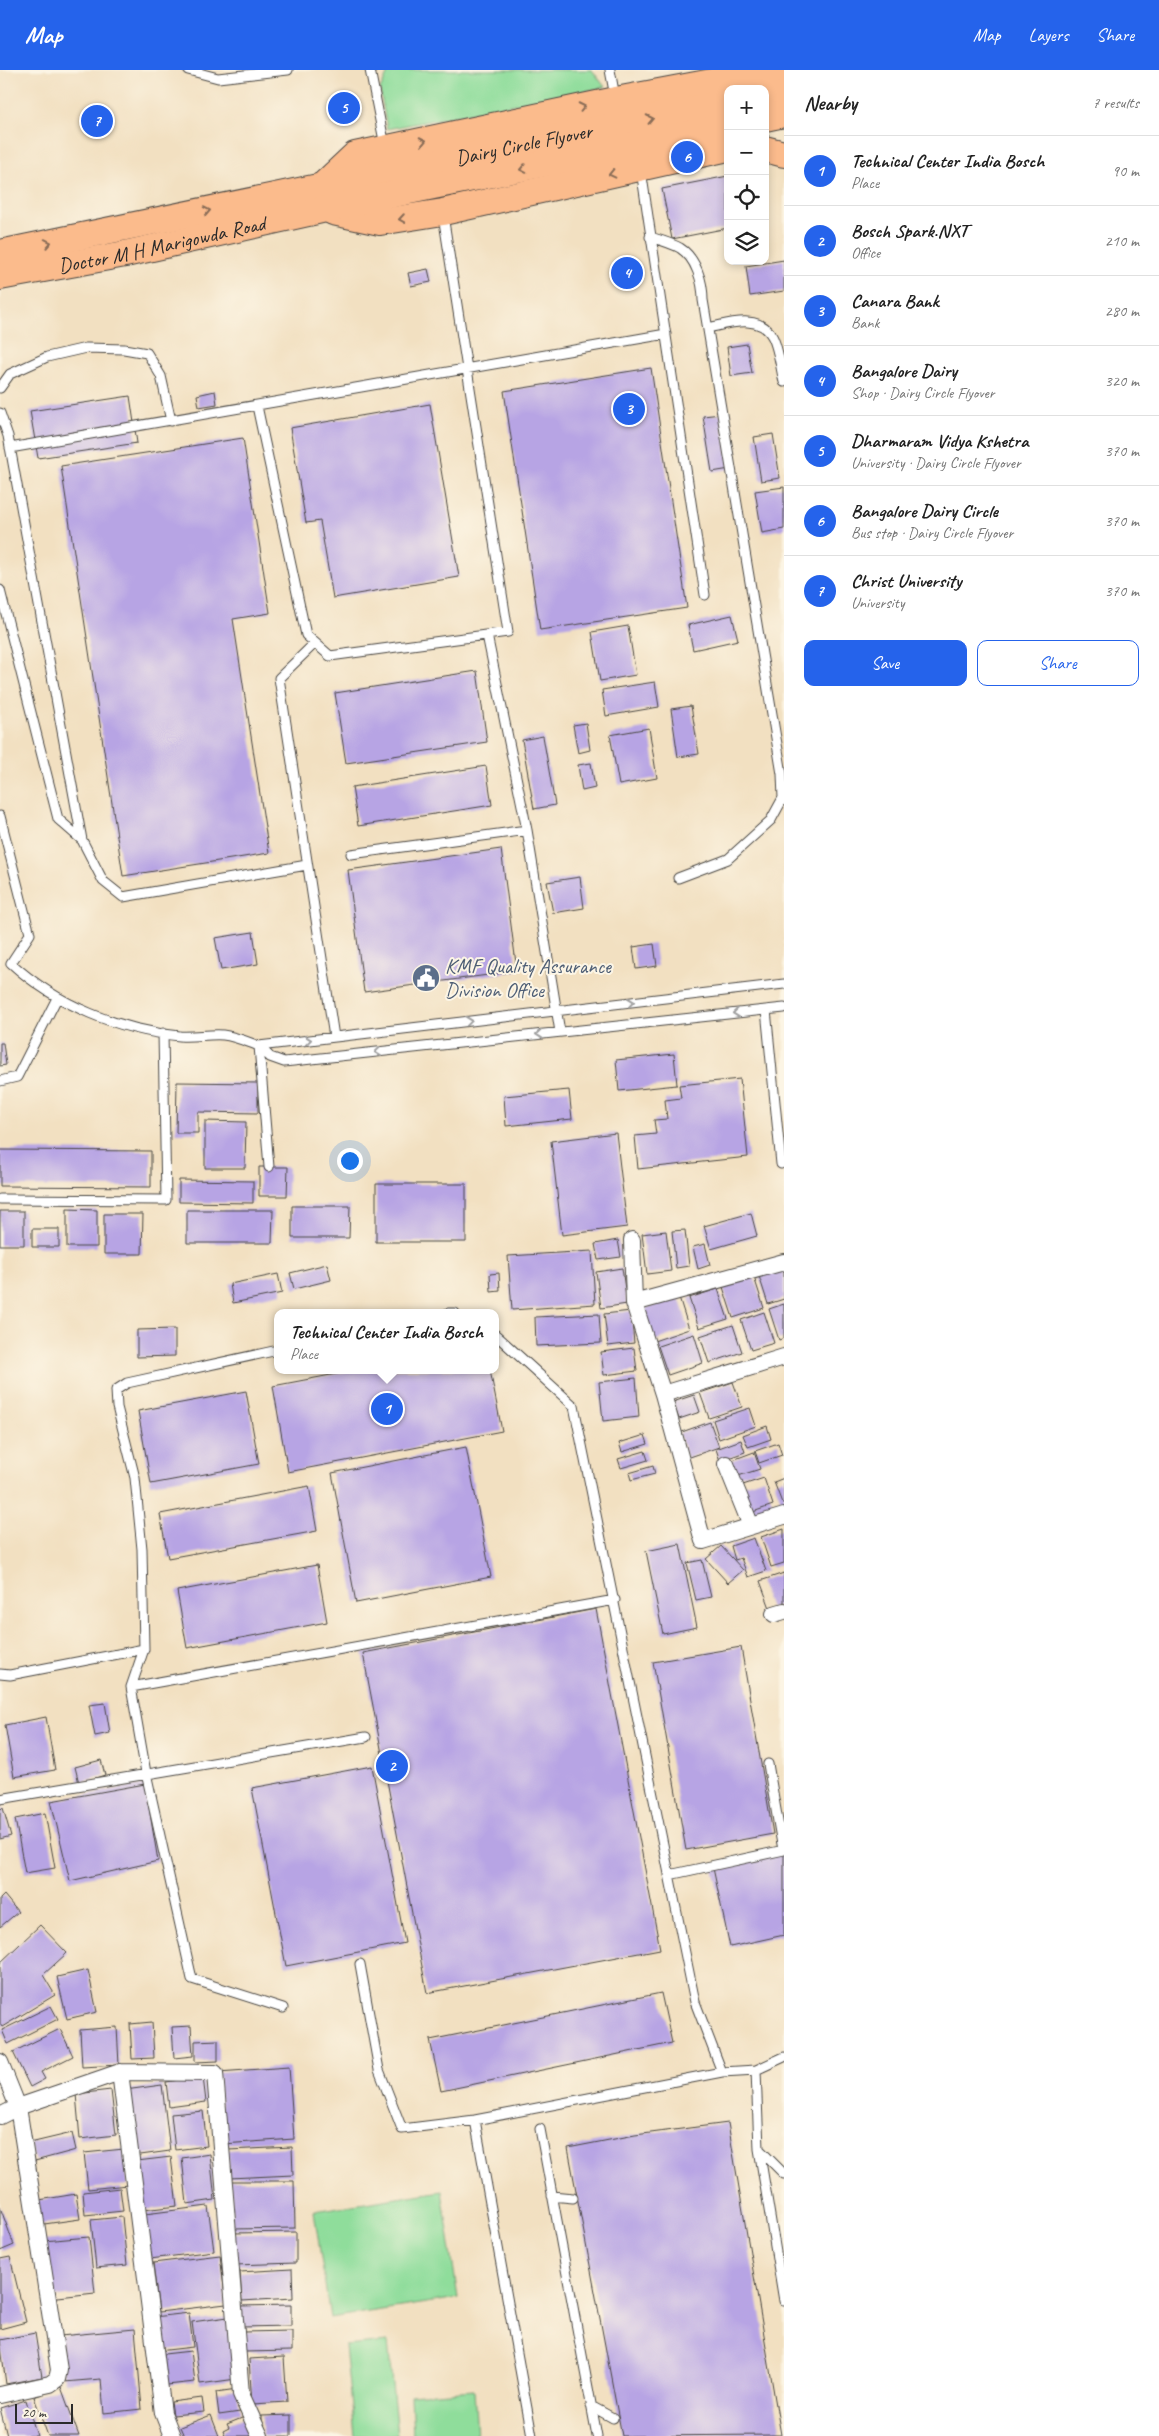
<!DOCTYPE html>
<meta charset="utf-8">
<style>
body{margin:0;font-family:Caveat,sans-serif;background:#f6f6f6;color:#222}
.controls{position:absolute;right:15px;top:15px;display:grid;overflow:hidden;border-radius:10px;box-shadow:0 2px 8px #0003}
.controls button{width:45px;height:45px;display:grid;place-items:center;padding:0;border:0;border-bottom:1px solid #e0e0e0;background:#fff;color:#222;font:25px sans-serif}
.scale{position:absolute;left:15px;bottom:12px;width:58px;box-sizing:border-box;padding-left:5px;border:2px solid #2b2b2b;border-top:0;font-size:14px;line-height:18px;white-space:nowrap;color:#2b2b2b;-webkit-text-stroke:4px #fcf5e5;paint-order:stroke}
.you{position:absolute;left:349px;top:1090px;width:18px;height:18px;margin:-12px;border:4px solid #fff;border-radius:50%;background:#1a73e8;box-shadow:0 0 0 8px #1a73e833}
.badge{display:grid;place-items:center;width:32px;height:32px;border-radius:50%;background:#2563eb;color:#fff;font-size:16px;font-weight:700}
.pin{position:absolute;translate:-50% -50%;border:2px solid #fff;box-shadow:0 1px 5px #0006}
.popup{position:absolute;left:274px;top:1239px;width:225px;height:65px;box-sizing:border-box;display:grid;place-content:center;border-radius:10px;background:#fff;filter:drop-shadow(0 1px 4px #0005);font-size:16px;white-space:nowrap;color:#767676}
.popup b{font-size:19px;color:#222}
.popup::after{content:'';position:absolute;left:50%;top:100%;margin-left:-10px;border:10px solid transparent;border-top-color:#fff}
.list{margin:0;padding:0;list-style:none}
h2{display:flex;justify-content:space-between;align-items:center;height:65px;margin:0;padding:0 20px;font-size:21px}
h2 small{font-size:16px;font-weight:400;color:#767676}
.list li{display:grid;grid-template-columns:32px 1fr auto;gap:15px;align-items:center;box-sizing:border-box;height:70px;padding:0 20px;border-top:1px solid #e0e0e0}
.list b{display:block;font-size:19px;white-space:nowrap}
.list p{margin:0;font-size:16px;white-space:nowrap;color:#767676}
.list em{font-size:16px;font-style:normal;color:#767676}
.actions{display:flex;gap:10px;padding:15px 20px}
.actions a{flex:1;padding:11px 0;border:1px solid #2563eb;border-radius:10px;text-align:center;font-size:18px;color:#2563eb}
.actions .main{background:#2563eb;color:#fff}
.icon{flex:none;width:28px;height:28px;fill:none;stroke:currentColor;stroke-width:2;stroke-linecap:round;stroke-linejoin:round}
.map{position:relative;flex:none;width:784px;height:2366px;overflow:hidden}
header{display:flex;align-items:center;gap:30px;box-sizing:border-box;height:70px;padding:0 25px;background:#2563eb;color:#fff}
header strong{font-size:24px}
nav{display:flex;gap:28px;margin-inline-start:auto;font-size:18px}
main{display:flex}
aside{flex:1;background:#fff}
.map>svg:first-child{display:block}
.green{fill:#8fdd9b;stroke:#5d8463}
.building{fill:#b7a4e4}
.lines{fill:none;stroke-linecap:round;stroke-linejoin:round}
.lane-casing{stroke:#494642;stroke-width:11}
.street-casing{stroke:#494642;stroke-width:18}
.primary-casing{stroke:#494642;stroke-width:28}
.lane{stroke:#fff;stroke-width:9}
.street{stroke:#fff;stroke-width:16}
.primary{stroke:#fbbb8c;stroke-width:26}
.oneway{stroke:#896c57}
.oneway2{stroke:#a0a0a0}
.labels{text-anchor:middle;stroke-width:4;stroke-linejoin:round;paint-order:stroke}
.street-label{font-size:21px;fill:#2b2b2b;stroke:#fcf5e5}
.service-label{font-size:21px;fill:#4e5e75;stroke:#fcf5e5;text-anchor:start}
</style>
<header>
<strong>Map</strong>
<nav><a>Map</a><a>Layers</a><a>Share</a></nav>
</header>
<main>
<div class="map">
<svg width="784" height="2366" viewBox="0 0 784 2366">
<rect width="100%" height="100%" fill="#fcf5e5"/>
<filter id="ink" filterUnits="userSpaceOnUse"><feTurbulence type="fractalNoise" baseFrequency=".02" numOctaves="2"/><feDisplacementMap in="SourceGraphic" scale="10" xChannelSelector="R" yChannelSelector="G"/><feConvolveMatrix kernelMatrix="1 2 1 2 8 2 1 2 1" color-interpolation-filters="sRGB"/></filter>
<filter id="wash" filterUnits="userSpaceOnUse"><feTurbulence type="fractalNoise" baseFrequency=".0096" numOctaves="4" result="noise"/><feDisplacementMap in="SourceGraphic" scale="20" xChannelSelector="R" yChannelSelector="G"/><feGaussianBlur stdDeviation="1.12" result="paint"/><feColorMatrix in="noise" values="0 0 0 0 0 0 0 0 0 0 0 0 0 0 0 0 0 1.4 0 .05"/><feComposite in="paint" operator="in"/></filter>
<g filter="url(#wash)">
<rect width="100%" height="100%" fill="#f2e0c1"/>
<path class="green" d="M389,0H592L605,17L387,59L380,20Z
M442,2121L458,2228L330,2248L314,2141Z
M388,2272L397,2366H354L345,2276Z
M474,2320L477,2366H413L411,2325Z"/>
<g id="blocks">
<path class="building" d="M728,106V158L672,169L662,119Z
M784,190V221L750,226L746,196Z
M428,199L431,212L411,216L408,203Z
M747,274L752,303L731,306L727,277Z
M651,298L687,538L540,560L504,321Z
M215,321L217,334L199,337L197,325Z
M130,326L137,373L38,388L30,341Z
M430,334L459,507L333,528L320,451L306,453L290,358Z
M721,344L730,399L712,402L703,346Z
M773,364L780,408L761,411L754,367Z
M243,368L270,543L233,549L269,783L123,806L61,396Z
M784,417V459L762,463L755,421Z
M732,545L738,570L693,580L688,555Z
M628,556L636,605L600,611L592,562Z
M477,601L487,672L346,693L335,623Z
M655,612L659,637L606,646L602,620Z
M691,636L699,684L678,687L671,639Z
M586,653L590,680L578,683L573,655Z
M649,658L657,708L619,715L610,665Z
M543,666L555,735L534,739L522,670Z
M591,693L595,718L582,721L578,695Z
M486,696L492,735L358,756L352,717Z
M501,779L517,901L364,922L348,800Z
M580,807L584,838L553,843L547,812Z
M253,862L258,894L221,900L215,868Z
M654,874L657,896L636,899L633,877Z
M0,973H3L6,995L0,996Z
M674,984L677,1015L619,1021L616,990Z
M740,1009L748,1087L638,1099L635,1066L656,1064L654,1050L667,1049L665,1030L681,1028L679,1015Z
M177,1012L258,1013V1043L198,1042V1063H176Z
M569,1020L572,1049L506,1056L504,1026Z
M205,1051L246,1052L245,1098H205Z
M616,1063L627,1157L562,1165L551,1071Z
M0,1080L151,1081V1117L0,1116Z
M259,1097H288L287,1126H259Z
M179,1110L253,1111V1133L179,1132Z
M376,1114H466V1172H376Z
M292,1136H350L349,1168H292Z
M67,1139L97,1140V1177H67Z
M187,1140H273L272,1173H187Z
M0,1141H24V1175H0Z
M751,1143L757,1166L711,1179L704,1156Z
M104,1144H143L142,1184H104Z
M32,1159H59V1177H32Z
M685,1160L689,1196L676,1198L672,1161Z
M666,1161L671,1201L647,1204L642,1164Z
M618,1170L621,1187L598,1190L595,1174Z
M705,1174L710,1195L698,1199L693,1177Z
M592,1181L595,1234L512,1240L508,1186Z
M327,1194L331,1210L294,1219L290,1203Z
M622,1198L627,1234L601,1238L596,1202Z
M784,1198V1229L768,1234L759,1206Z
M499,1203L500,1221L491,1222L490,1204Z
M278,1204L282,1223L233,1233L230,1214Z
M753,1204L764,1238L733,1248L722,1214Z
M718,1219L728,1249L699,1258L689,1228Z
M679,1227L689,1259L651,1272L640,1240Z
M784,1234V1268L779,1270L769,1239Z
M631,1241L634,1273L608,1276L604,1244Z
M764,1242L774,1273L751,1280L741,1250Z
M599,1244L601,1273L536,1276L535,1247Z
M733,1255L742,1282L709,1293L700,1266Z
M175,1259V1286L137,1287V1260Z
M694,1264L703,1293L668,1305L658,1276Z
M634,1278L637,1301L604,1305L601,1282Z
M357,1300H490L502,1361L288,1402L273,1316Z
M636,1308L639,1347L603,1351L599,1312Z
M733,1312L742,1337L709,1348L700,1323Z
M246,1321L259,1394L151,1414L138,1341Z
M694,1325L700,1342L679,1349L673,1332Z
M750,1338L756,1356L719,1369L713,1350Z
M710,1352L719,1377L687,1388L679,1363Z
M767,1356L771,1369L748,1377L743,1365Z
M645,1365L648,1374L622,1382L619,1373Z
M741,1370L745,1382L720,1391L716,1379Z
M778,1373L782,1385L759,1393L755,1381Z
M466,1377L491,1507L356,1533L332,1403Z
M645,1381L648,1390L621,1398L618,1389Z
M754,1382L760,1399L735,1407L730,1391Z
M653,1396L655,1404L631,1410L629,1403Z
M764,1408L773,1435L750,1443L740,1416Z
M784,1408V1433H782L774,1412Z
M309,1416L317,1461L168,1488L160,1444Z
M784,1459V1493L771,1497L761,1467Z
M754,1468L766,1501L748,1507L741,1488L735,1490L731,1476Z
M680,1474L697,1557L663,1564L646,1481Z
M721,1476L743,1500L728,1513L706,1489Z
M702,1490L711,1527L696,1530L687,1493Z
M317,1495L327,1552L187,1578L177,1521Z
M784,1503V1533L770,1538L760,1511Z
M596,1539L660,1879L427,1923L363,1583Z
M741,1577L773,1764L686,1780L653,1592Z
M105,1633L110,1663L95,1666L89,1635Z
M46,1647L55,1700L14,1707L5,1655Z
M101,1690L105,1705L79,1713L75,1697Z
M372,1696L405,1873L286,1896L252,1718Z
M145,1714L158,1791L70,1811L51,1731Z
M3,1738L11,1766L0,1769V1739Z
M45,1743L55,1798L25,1803L15,1749Z
M784,1782V1865L730,1877L713,1798Z
M4,1825L18,1842L0,1857V1829Z
M40,1855L67,1883L43,1905L55,1925L2,1957L0,1954V1893Z
M88,1900L97,1942L67,1949L57,1907Z
M661,1923L672,1973L441,2021L430,1970Z
M51,1936L58,1949L8,1974L2,1960Z
M152,1952L154,1988L132,1989L130,1954Z
M191,1956L193,1986L174,1988L172,1957Z
M117,1957L119,1995L82,1997L80,1960Z
M60,1959L73,1986L41,2002L45,2009L30,2017L13,1982Z
M218,1970V1991L195,1992V1971Z
M289,1997L294,2069L223,2074L218,2002Z
M203,2007L206,2032L169,2037L166,2012Z
M162,2015L170,2081L133,2086L125,2020Z
M111,2020L116,2065L80,2069L76,2024Z
M203,2041L207,2076L175,2080L171,2044Z
M728,2053L781,2365L622,2366L568,2078L635,2065Z
M72,2063L76,2080L35,2091L30,2073Z
M292,2077L293,2105L229,2108L228,2080Z
M124,2079L128,2115L88,2119L84,2083Z
M210,2084L215,2130L187,2134L182,2088Z
M171,2087L177,2136L143,2140L137,2091Z
M231,2111H294L295,2158L232,2159Z
M120,2118L123,2141L85,2145L83,2122Z
M76,2124L80,2149L37,2155L33,2131Z
M208,2136L214,2181L150,2189L145,2144Z
M0,2137L14,2175L0,2181Z
M122,2147L127,2195L96,2198L91,2150Z
M296,2162V2193L234,2195L233,2163Z
M89,2167L95,2223L49,2228L43,2171Z
M220,2185L226,2234L159,2242L153,2193Z
M10,2187L26,2252L0,2259V2189Z
M292,2199L293,2228L242,2231L240,2202Z
M291,2235V2256L240,2257V2236Z
M189,2243L193,2277L158,2281L154,2247Z
M228,2247L236,2309L200,2314L192,2252Z
M135,2259L142,2339L104,2343L101,2309L64,2312L60,2266Z
M292,2261V2281L244,2282L243,2262Z
M35,2263L42,2307L6,2314L0,2270Z
M191,2281L195,2312L167,2315L164,2284Z
M284,2287L287,2332L252,2334L249,2289Z
M61,2317L79,2366H48L34,2327Z
M237,2319L240,2342L219,2345L216,2322Z
M202,2328L204,2342L173,2345L171,2332Z
M26,2330L37,2366H7L0,2338Z
M211,2345L219,2366H184L180,2357Z
M291,2345V2366H262V2346Z
M247,2346L255,2366H225L223,2361L229,2358L227,2354Z"/>
</g>
</g>
<g filter="url(#ink)">
<use href="#blocks" fill-opacity="0" stroke="#494642" stroke-width="1"/>
<g class="lines">
<defs>
<path id="lane" d="M188,0L218,8L288,0
M370,0L385,76
M610,0L615,27
M641,100L705,525
M650,167C660,170 671,173 680,178C696,188 703,212 703,230L782,704L783,728L771,750L728,789L678,808
M708,258C728,254 759,243 772,266C778,276 781,299 784,312
M0,318L10,304L47,287L86,278L124,279L147,283L161,306L171,351
M257,336L306,565L330,586L508,562L443,145
M0,343L8,366L82,770L103,811L123,827L307,795
M10,378L666,264
M0,520L58,749L82,770
M487,565L527,760L560,962
M315,573L279,608L334,967
M0,746L30,864L11,893C57,935 118,960 180,966C194,967 209,964 223,965C234,966 248,972 259,976L784,914
M351,784L527,760
M766,940L781,1094
M259,976L270,987L284,992L784,938
M259,976L269,1097
M0,1011L17,1007L57,928
M0,1129L166,1130L163,963
M448,1243H455
M496,1265L574,1336L695,1932L722,2002L756,2000L784,1987
M0,1604L10,1605L144,1579
M131,1617L144,1579L142,1479L135,1408L117,1337L116,1320L127,1313L278,1280
M768,1694L783,1780
M0,1729L366,1667
M669,1805L784,1780
M360,1894L379,2000L402,2059L475,2050
M283,1938L192,1909L146,1703L131,1617L615,1530
M756,2000L759,2079L784,2231
M540,2059L597,2366
M759,2079L784,2104
M552,2126L573,2128
M591,2336L613,2348
M532,2366L475,2050L722,2002"/>
<path id="street" d="M632,1170L634,1233L663,1324L703,1471L784,1446
M634,1233L784,1192
M663,1324L784,1287
M726,1394L751,1456
M774,1544L784,1541
M0,1992L18,2037L59,2300L57,2309L50,2314L0,2325
M120,2002L163,2343L172,2366
M0,2046L18,2037L120,2002L215,2003L241,2324L260,2366"/>
<g id="primary">
<path d="M765,24L784,20"/>
<path d="M765,48L784,44"/>
<path d="M765,79L784,84"/>
<path d="M320,118L355,85L616,30L776,0"/>
<path d="M333,142L380,152L443,142L728,78"/>
<path id="s1" d="M0,183L728,32"/>
<path id="s2" d="M0,207L125,184L384,126L728,56"/>
</g>
</defs>
<use href="#lane" class="lane-casing"/>
<use href="#street" class="street-casing"/>
<use href="#primary" class="primary-casing"/>
<use href="#lane" class="lane"/>
<use href="#street" class="street"/>
<use href="#primary" class="primary"/>
</g>
<defs><path id="oneway-chevron" d="M-2-3.5L2.5 0L-2 3.5" fill="none" stroke-width="1.6" stroke-linecap="round" stroke-linejoin="round" transform="scale(1.25)"/></defs>
<g class="oneway">
<use href="#oneway-chevron" transform="translate(582 37) rotate(-12)"/>
<use href="#oneway-chevron" transform="translate(650 49) rotate(-12)"/>
<use href="#oneway-chevron" transform="translate(423 71) rotate(-12)"/>
<use href="#oneway-chevron" transform="translate(523 99) rotate(169)"/>
<use href="#oneway-chevron" transform="translate(612 104) rotate(167)"/>
<use href="#oneway-chevron" transform="translate(207 141) rotate(-11)"/>
<use href="#oneway-chevron" transform="translate(402 149) rotate(171)"/>
<use href="#oneway-chevron" transform="translate(48 173) rotate(-11)"/>
</g>
<g class="oneway2">
<use href="#oneway-chevron" transform="translate(631 932) rotate(-7)"/>
<use href="#oneway-chevron" transform="translate(736 943) rotate(174)"/>
<use href="#oneway-chevron" transform="translate(469 951) rotate(-7)"/>
<use href="#oneway-chevron" transform="translate(539 964) rotate(174)"/>
<use href="#oneway-chevron" transform="translate(308 970) rotate(-7)"/>
<use href="#oneway-chevron" transform="translate(378 982) rotate(174)"/>
</g>
</g>
<defs>
<symbol id="civic-disc" viewBox="-11 -11 22 22"><circle r="9.5" fill="#5c6f8a" stroke="#fcf5e5"/><path d="M-.6-6.5H3V-4.5H.6V-3L4-1V1h2V6H-6V1h2V-1L-.6-3ZM-1.2 2.5V6h2.4V2.5Z" fill="#fff"/></symbol>
</defs>
<g fill-rule="evenodd">
<use href="#civic-disc" x="410" y="892" width="32" height="32"/>
</g>
<g class="labels">
<g class="street-label">
<text dy="7" stroke="none"><textPath href="#s1" startOffset="535">Dairy Circle Flyover</textPath></text>
<text dy="7" stroke="none"><textPath href="#s2" startOffset="165">Doctor M H Marigowda Road</textPath></text>
</g>
<g class="service-label">
<text x="445" y="903">KMF Quality Assurance<tspan x="445" dy="24">Division Office</tspan></text>
</g>
</g>
</svg>
<div class="controls">
<button>+</button>
<button>−</button>
<button><svg class="icon" aria-label="locate" viewBox="0 0 24 24"><circle cx="12" cy="12" r="6"/><path d="M12 2v4M12 18v4M2 12h4M18 12h4"/></svg></button>
<button><svg class="icon" aria-label="layers" viewBox="0 0 24 24"><path d="M12 4l9 5-9 5-9-5zM3 14l9 5 9-5"/></svg></button>
</div>
<div class="scale">20 m</div>
<div class="you"></div>
<div class="pin badge" style="left:387px;top:1339px">1</div>
<div class="popup"><b>Technical Center India Bosch</b>Place</div>
<div class="pin badge" style="left:392px;top:1696px">2</div>
<div class="pin badge" style="left:629px;top:339px">3</div>
<div class="pin badge" style="left:627px;top:203px">4</div>
<div class="pin badge" style="left:344px;top:38px">5</div>
<div class="pin badge" style="left:687px;top:87px">6</div>
<div class="pin badge" style="left:97px;top:51px">7</div>
</div>
<aside>
<h2>Nearby<small>7 results</small></h2>
<ul class="list">
<li><span class="badge">1</span><div><b>Technical Center India Bosch</b><p>Place</p></div><em>90 m</em></li>
<li><span class="badge">2</span><div><b>Bosch Spark.NXT</b><p>Office</p></div><em>210 m</em></li>
<li><span class="badge">3</span><div><b>Canara Bank</b><p>Bank</p></div><em>280 m</em></li>
<li><span class="badge">4</span><div><b>Bangalore Dairy</b><p>Shop · Dairy Circle Flyover</p></div><em>320 m</em></li>
<li><span class="badge">5</span><div><b>Dharmaram Vidya Kshetra</b><p>University · Dairy Circle Flyover</p></div><em>370 m</em></li>
<li><span class="badge">6</span><div><b>Bangalore Dairy Circle</b><p>Bus stop · Dairy Circle Flyover</p></div><em>370 m</em></li>
<li><span class="badge">7</span><div><b>Christ University</b><p>University</p></div><em>370 m</em></li>
</ul>
<div class="actions"><a class="main">Save</a><a>Share</a></div>
</aside>
</main>
